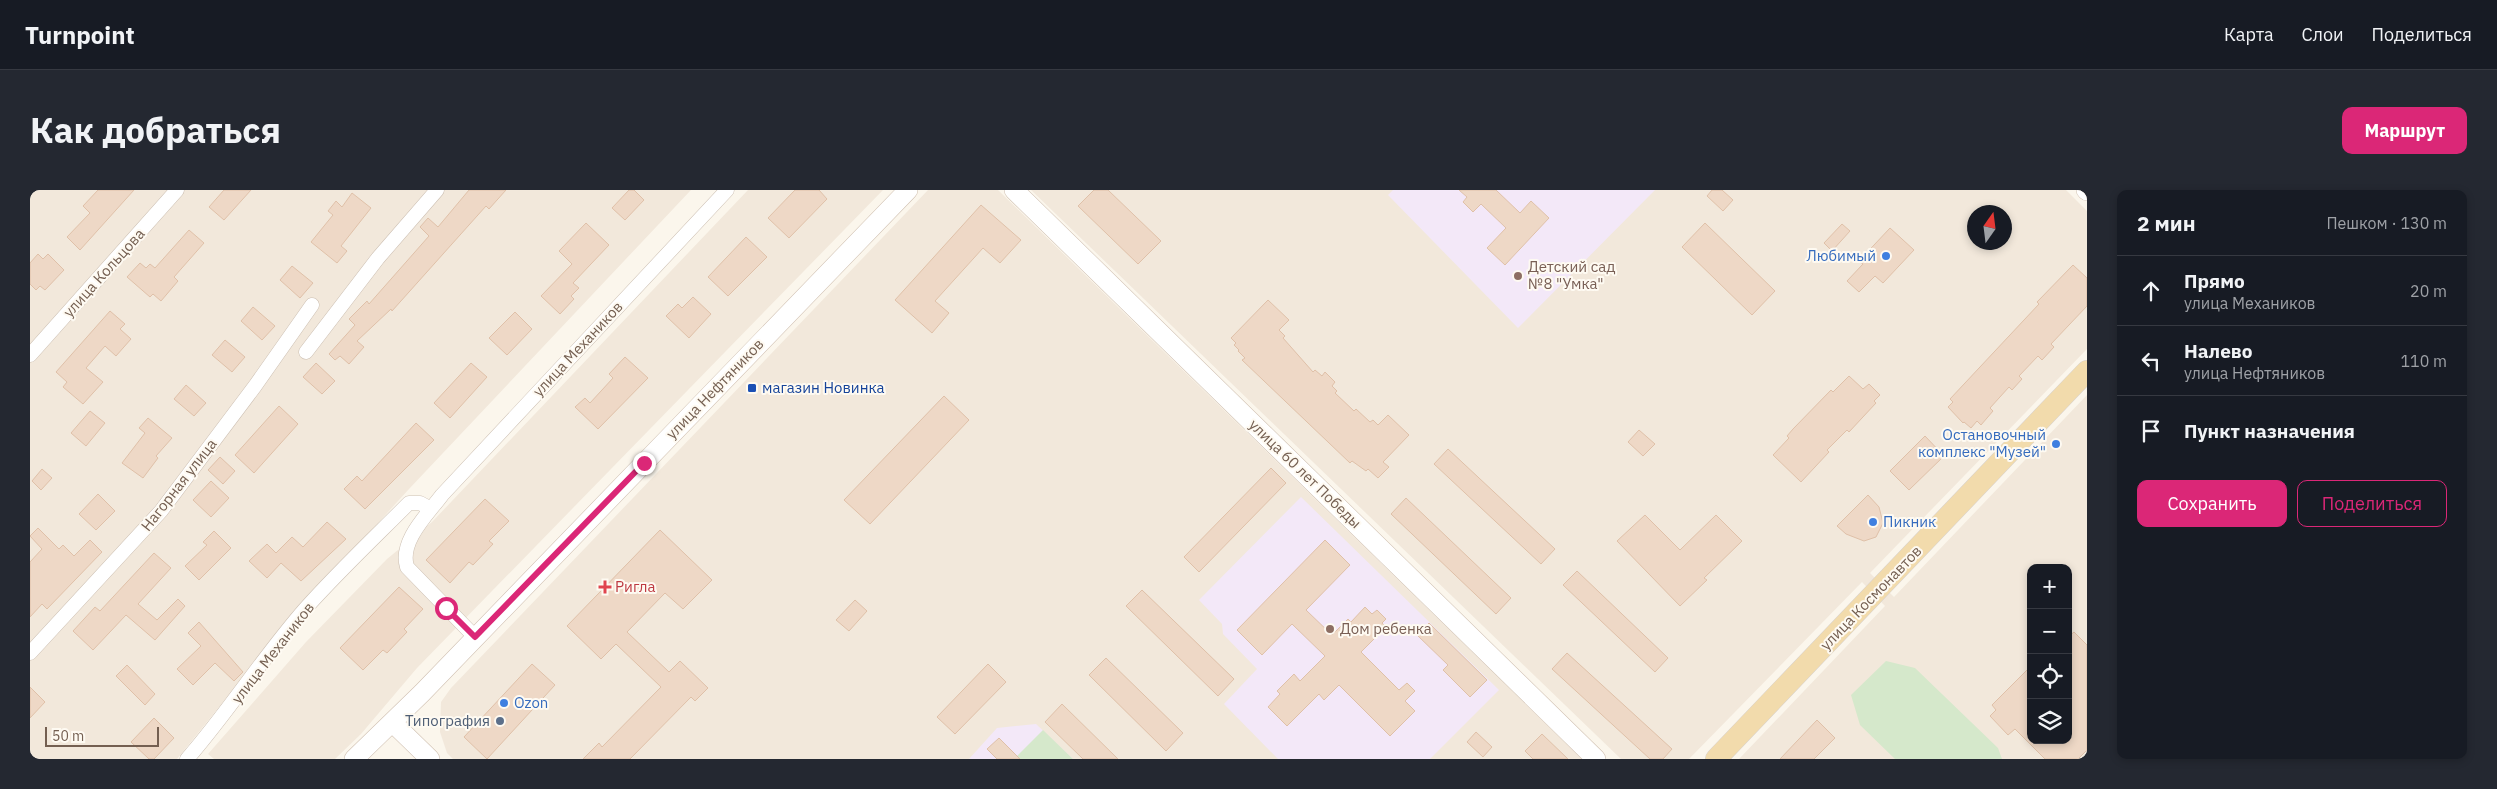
<!DOCTYPE html>
<html lang="ru">
<meta charset="utf-8">
<style>
body{margin:0;font-family:"IBM Plex Sans",sans-serif;background:#242831;color:#f1f3f6}
.controls{position:absolute;right:15px;bottom:15px;display:grid;overflow:hidden;border-radius:10px;box-shadow:0 2px 8px #0003}
.controls button{width:45px;height:45px;display:grid;place-items:center;padding:0;border:0;border-bottom:1px solid #363941;background:#171b24;color:#f1f3f6;font:25px sans-serif}
.compass{position:absolute;left:1937px;top:15px;width:45px;height:45px;border-radius:50%;background:#171b24;box-shadow:0 2px 8px #0003;rotate:14deg}
.scale{position:absolute;left:15px;bottom:12px;width:114px;box-sizing:border-box;padding-left:5px;border:2px solid #745f51;border-top:0;font-size:14px;line-height:18px;white-space:nowrap;color:#745f51;-webkit-text-stroke:4px #fefaf2;paint-order:stroke}
.stop{position:absolute;width:15px;height:15px;margin:-11px;border:4px solid #db2777;border-radius:50%;background:#fff}
.stop.end{background:#db2777;border-color:#fff;box-shadow:0 1px 5px #0008}
.list{margin:0;padding:0;list-style:none}
h2{display:flex;justify-content:space-between;align-items:center;height:65px;margin:0;padding:0 20px;font-size:21px}
h2 small{font-size:16px;font-weight:400;color:#9ea1a6}
.list li{display:grid;grid-template-columns:32px 1fr auto;gap:15px;align-items:center;box-sizing:border-box;height:70px;padding:0 20px;border-top:1px solid #363941}
.list b{display:block;font-size:19px;white-space:nowrap}
.list p{margin:0;font-size:16px;white-space:nowrap;color:#9ea1a6}
.list em{font-size:16px;font-style:normal;color:#9ea1a6}
.actions{display:flex;gap:10px;padding:15px 20px}
.actions a{flex:1;padding:11px 0;border:1px solid #db2777;border-radius:10px;text-align:center;font-size:18px;color:#db2777}
.actions .main{background:#db2777;color:#fff}
.icon{flex:none;width:28px;height:28px;fill:none;stroke:currentColor;stroke-width:2;stroke-linecap:round;stroke-linejoin:round}
.map{position:relative;flex:none;width:2057px;height:569px;overflow:hidden;border-radius:10px}
header{display:flex;align-items:center;gap:30px;box-sizing:border-box;height:70px;padding:0 25px;background:#171b24;border-bottom:1px solid #363941}
header strong{font-size:24px}
nav{display:flex;gap:28px;margin-inline-start:auto;font-size:18px}
.intro{display:flex;align-items:center;justify-content:space-between;box-sizing:border-box;height:120px;padding:0 30px}
h1{margin:0;font-size:35px}
.button{padding:12px 22px;border-radius:10px;background:#db2777;color:#fff;font-size:18px;font-weight:700}
main{display:flex;gap:30px;padding:0 30px}
aside{flex:1;background:#171b24;border-radius:10px;box-shadow:0 2px 8px #0003}
.map>svg:first-child{display:block}
.residential{fill:#f2e8db;fill-rule:evenodd}
.education{fill:#f3e8f8}
.green{fill:#d5e8cb}
.building{fill:#eed8c6;stroke:#dfc0a8}
.lines{fill:none;stroke-linecap:round;stroke-linejoin:round}
.street-casing{stroke:#ccbfb2;stroke-width:15}
.secondary-casing{stroke:#cfbfb0;stroke-width:20}
.primary-casing{stroke:#d8d2ce;stroke-width:22}
.street{stroke:#fff;stroke-width:14}
.secondary{stroke:#fff;stroke-width:19}
.primary{stroke:#f2dbac;stroke-width:21}
.route{stroke:#db2777;stroke-width:6}
.shop-dot{fill:#3f7fe0;stroke:#fefaf2;stroke-width:2}
.education-dot{fill:#8d6e63;stroke:#fefaf2;stroke-width:2}
.transit-dot{fill:#1a4fb4;stroke:#fefaf2;stroke-width:2}
.health-dot{fill:#e0444e;stroke:#fefaf2;stroke-width:2}
.service-dot{fill:#5c6f8a;stroke:#fefaf2;stroke-width:2}
.labels{text-anchor:middle;stroke-width:4;stroke-linejoin:round;paint-order:stroke}
.shop-label{font-size:15px;fill:#366cbe;stroke:#fefaf2;text-anchor:end}
.education-label{font-size:15px;fill:#785e54;stroke:#fefaf2;text-anchor:start}
.street-label{font-size:15px;fill:#745f51;stroke:#fefaf2}
.transit-label{font-size:15px;fill:#164399;stroke:#fefaf2;text-anchor:start}
.health-label{font-size:15px;fill:#be3a42;stroke:#fefaf2;text-anchor:start}
.service-label{font-size:15px;fill:#4e5e75;stroke:#fefaf2;text-anchor:end}
</style>
<header>
<strong>Turnpoint</strong>
<nav><a>Карта</a><a>Слои</a><a>Поделиться</a></nav>
</header>
<div class="intro"><h1>Как добраться</h1><a class="button">Маршрут</a></div>
<main>
<div class="map">
<svg width="2057" height="569" viewBox="0 0 2057 569">
<rect width="100%" height="100%" fill="#fbf6ec"/>
<path class="residential" d="M0,0H661L379,299L256,434L147,569H0Z
M718,0H853L387,478L331,544L305,569H184L178,564L276,452L357,369L402,332Z
M898,0H968L1552,569H423L417,563L410,542L411,512L421,498Z
M1001,0H2036L2057,21V159L1840,383L1864,407L2057,205V569H1709L1855,416L1832,392L1659,569H1591ZM1944,22H1974V52H1944ZM2001,378H2038V550H2001Z"/>
<path class="education" d="M1363,0H1625L1488,138L1358,5Z
M1271,307L1469,500L1400,569H1248L1194,514L1227,479L1193,444L1192,434L1169,410Z
M1006,534L1043,569H939L967,538Z"/>
<path class="green" d="M1856,471L1885,478L1968,558L1972,569H1865L1830,535L1821,505Z
M1013,540L1043,569H984Z"/>
<path class="building" d="M68,0H104L50,60L37,47L60,23L53,16Z
M194,0H221L194,30L179,17Z
M439,0H476L459,19L456,16L362,121L361,119L327,151L334,157L319,174L310,166L305,170L299,164L325,135L319,129L337,111L339,114L399,46L390,37L398,28L408,37Z
M599,0H604L614,10L595,30L582,18Z
M765,0H789L797,9L759,48L738,28Z
M1064,0H1078L1131,51L1108,74L1048,16Z
M1429,0H1466L1490,23L1501,11L1519,28L1475,75L1457,58L1476,38L1451,14L1443,22L1433,12L1437,7Z
M1682,0H1692L1703,10L1693,21L1677,6Z
M322,3L341,18L311,56L317,61L307,73L281,52L303,25L298,21L306,11L312,17Z
M951,15L991,50L970,73L953,58L905,111L919,123L902,143L865,110Z
M556,33L579,55L543,93L549,98L541,106L544,109L530,124L511,106L542,74L529,61Z
M1675,33L1745,101L1722,125L1652,57Z
M1812,34L1820,41L1802,61L1794,53Z
M1860,38L1884,60L1853,93L1845,86L1829,102L1817,91L1833,74L1829,71Z
M159,40L174,53L144,87L148,91L131,111L123,104L120,107L97,87L110,73L116,78L120,74L125,78Z
M716,47L737,67L698,106L678,87Z
M8,64L13,69L18,64L34,80L15,100L10,96L6,100L0,94V73Z
M2043,75L2057,88V116L2021,154L2024,157L2012,170L2008,166L1989,186L1992,189L1982,200L1979,197L1960,218L1963,221L1951,235L1947,231L1941,238L1934,232L1933,233L1918,217L1923,212L1920,209L2009,114L2007,112Z
M262,76L283,93L270,108L250,90Z
M663,107L681,124L659,148L636,126L648,114L652,118Z
M1238,110L1259,130L1249,140L1255,146L1253,148L1283,182L1285,180L1292,186L1295,182L1305,192L1302,196L1307,201L1305,203L1324,221L1326,219L1340,232L1343,230L1348,235L1358,225L1379,245L1353,272L1359,277L1348,288L1338,279L1336,281L1322,271L1320,273L1212,170L1215,168L1208,161L1209,160L1204,155L1206,153L1201,148Z
M223,117L245,136L232,150L211,131Z
M80,121L95,134L90,139L101,149L86,166L75,156L56,178L73,192L53,214L33,197L37,192L26,182Z
M485,122L502,139L477,165L459,148Z
M195,150L215,167L202,182L182,165Z
M595,167L618,188L568,239L545,217L555,208L560,213L583,188L579,184Z
M286,173L305,191L292,204L273,187Z
M441,173L457,187L420,228L404,213Z
M1819,186L1833,199L1839,194L1850,205L1844,211L1846,213L1819,242L1817,240L1797,260L1799,262L1771,292L1743,265L1759,248L1757,246L1763,239L1801,200L1803,202Z
M156,195L176,213L164,226L144,209Z
M914,206L939,230L840,334L814,310Z
M249,216L268,234L224,283L205,265Z
M60,221L75,233L56,256L41,243Z
M118,228L142,248L126,266L128,268L113,288L92,273L115,243L109,238Z
M386,233L404,250L335,319L314,299L327,286L332,291Z
M1609,240L1625,254L1613,266L1598,252Z
M1895,246L1914,266L1879,300L1860,281Z
M1418,259L1525,359L1511,374L1404,274Z
M190,267L205,281L193,294L178,280Z
M1241,278L1256,293L1169,382L1154,367Z
M12,279L22,288L11,300L2,291Z
M181,291L199,308L181,327L163,310Z
M68,304L85,321L66,340L49,324Z
M1838,305L1849,317L1853,333L1846,347L1834,351L1816,344L1807,336Z
M1376,308L1481,408L1466,424L1361,324Z
M455,309L479,331L459,351L463,354L443,375L439,372L420,393L396,370Z
M1615,325L1650,360L1686,325L1712,351L1674,388L1677,390L1650,416L1587,351Z
M297,332L316,349L271,391L251,373L237,388L219,371L237,354L246,363L262,347L273,357Z
M8,338L29,359L33,355L44,366L60,350L72,362L17,419L12,414L0,427V372L12,359L0,346Z
M630,340L682,390L653,419L635,403L597,442L639,482L650,471L678,498L665,511L661,507L600,569H553L569,553L572,557L631,497L586,454L571,469L537,436Z
M184,341L201,358L169,390L155,376L177,355L173,352Z
M1295,350L1320,375L1276,420L1302,445L1318,429L1321,432L1335,417L1342,424L1347,420L1356,429L1352,433L1356,437L1331,462L1369,500L1377,493L1385,501L1375,511L1385,521L1360,546L1309,495L1294,510L1289,504L1257,536L1238,517L1250,504L1247,501L1264,484L1270,491L1295,466L1262,434L1232,465L1207,440Z
M124,363L141,378L108,414L127,430L148,409L155,416L125,450L96,425L63,460L43,441L65,417L70,421Z
M1547,381L1638,468L1625,482L1533,395Z
M369,397L393,419L374,439L377,442L357,463L353,460L333,480L310,458Z
M1112,400L1204,489L1188,506L1096,416Z
M825,410L837,421L819,441L806,430Z
M169,432L213,482L204,491L185,473L163,495L147,479L171,456L158,443Z
M1399,433L1457,490L1440,507L1413,480L1418,475L1387,445Z
M2044,442L2057,455V560L2048,569H2015L1985,539L1978,545L1960,526L1966,520L1962,515L2001,476V550H2038V447Z
M1537,463L1642,559L1633,569H1620L1522,479Z
M1076,468L1153,543L1136,561L1059,485Z
M502,474L525,495L457,569L434,547Z
M958,474L976,492L925,544L907,527Z
M97,475L125,504L115,515L86,486Z
M0,497L15,512L0,528Z
M1032,514L1088,569H1053L1015,532Z
M124,528L144,548L124,569H119L101,552Z
M1787,530L1805,548L1784,569H1750Z
M1446,542L1462,557L1453,567L1437,552Z
M1512,544L1538,569H1503L1495,561Z
M969,548L990,569H967L957,559Z"/>
<g class="lines">
<defs>
<path id="street" d="M276,162L348,68L407,0
M0,165L147,0
M445,447L377,377C369,351 398,324 412,305L697,0
M0,463L131,321L225,196L282,115
M157,569C199,521 233,467 275,419C308,382 344,348 379,313H390L401,319"/>
<path id="secondary" d="M984,0L1566,569
M2056,0L2057,1
M363,533L400,569
M324,569L392,503L878,0"/>
<path id="primary" d="M1686,569L2057,181"/>
</defs>
<use href="#street" class="street-casing"/>
<use href="#secondary" class="secondary-casing"/>
<use href="#primary" class="primary-casing"/>
<use href="#street" class="street"/>
<use href="#secondary" class="secondary"/>
<use href="#primary" class="primary"/>
</g>
<g class="lines">
<path class="route" d="M416,418L445,447L614,273"/>
</g>
<g class="shop-dot">
<circle cx="1856" cy="66" r="5"/>
<circle cx="2026" cy="254" r="5"/>
<circle cx="1843" cy="332" r="5"/>
<circle cx="474" cy="513" r="5"/>
</g>
<g class="education-dot">
<circle cx="1488" cy="86" r="5"/>
<circle cx="1300" cy="439" r="5"/>
</g>
<rect class="transit-dot" x="717" y="193" width="10" height="10" rx="2.5"/>
<path class="health-dot" d="M572.5 389.5h5v5h5v5h-5v5h-5v-5h-5v-5h5z"/>
<circle class="service-dot" cx="470" cy="531" r="5"/>
<g class="labels">
<g class="shop-label">
<text x="1846" y="71">Любимый</text>
<text x="2016" y="250">Остановочный<tspan x="2016" dy="17">комплекс "Музей"</tspan></text>
<text x="1853" y="337" text-anchor="start">Пикник</text>
<text x="484" y="518" text-anchor="start">Ozon</text>
</g>
<g class="education-label">
<text x="1498" y="82">Детский сад<tspan x="1498" dy="17">№8 "Умка"</tspan></text>
<text x="1310" y="444">Дом ребенка</text>
</g>
<g class="street-label">
<text transform="translate(74 83) rotate(-48)" y="5">улица Кольцова</text>
<text transform="translate(548 159) rotate(-47)" y="5">улица Механиков</text>
<text transform="translate(685 199) rotate(-46)" y="5">улица Нефтяников</text>
<text transform="translate(1275 284) rotate(44)" y="5">улица 60 лет Победы</text>
<text transform="translate(149 295) rotate(-52)" y="5">Нагорная улица</text>
<text transform="translate(1841 408) rotate(-46)" y="5">улица Космонавтов</text>
<text transform="translate(243 463) rotate(-52)" y="5">улица Механиков</text>
</g>
<g class="transit-label">
<text x="732" y="203">магазин Новинка</text>
</g>
<g class="health-label">
<text x="585" y="402">Ригла</text>
</g>
<g class="service-label">
<text x="460" y="536">Типография</text>
</g>
</g>
</svg>
<div class="controls">
<button>+</button>
<button>−</button>
<button><svg class="icon" aria-label="locate" viewBox="0 0 24 24"><circle cx="12" cy="12" r="6"/><path d="M12 2v4M12 18v4M2 12h4M18 12h4"/></svg></button>
<button><svg class="icon" aria-label="layers" viewBox="0 0 24 24"><path d="M12 4l9 5-9 5-9-5zM3 14l9 5 9-5"/></svg></button>
</div>
<svg class="compass" viewBox="-18 -18 36 36"><path d="M0-13l5 13h-10z" fill="#e53935"/><path d="M0 13l5-13h-10z" fill="#9ea1a6"/></svg>
<div class="scale">50 m</div>
<div class="stop" style="left:416px;top:418px"></div>
<div class="stop end" style="left:614px;top:273px"></div>
</div>
<aside>
<h2>2 мин<small>Пешком · 130 m</small></h2>
<ul class="list">
<li><svg class="icon" aria-label="ahead" viewBox="0 0 24 24"><path d="M12 20V5M6 11l6-6 6 6"/></svg><div><b>Прямо</b><p>улица Механиков</p></div><em>20 m</em></li>
<li><svg class="icon" aria-label="left" viewBox="0 0 24 24"><path d="M17 20v-9H6M10 6l-5 5 5 5"/></svg><div><b>Налево</b><p>улица Нефтяников</p></div><em>110 m</em></li>
<li><svg class="icon" aria-label="arrive" viewBox="0 0 24 24"><path d="M6 21V4h12l-3 4 3 4H6"/></svg><div><b>Пункт назначения</b></div></li>
</ul>
<div class="actions"><a class="main">Сохранить</a><a>Поделиться</a></div>
</aside>
</main>
